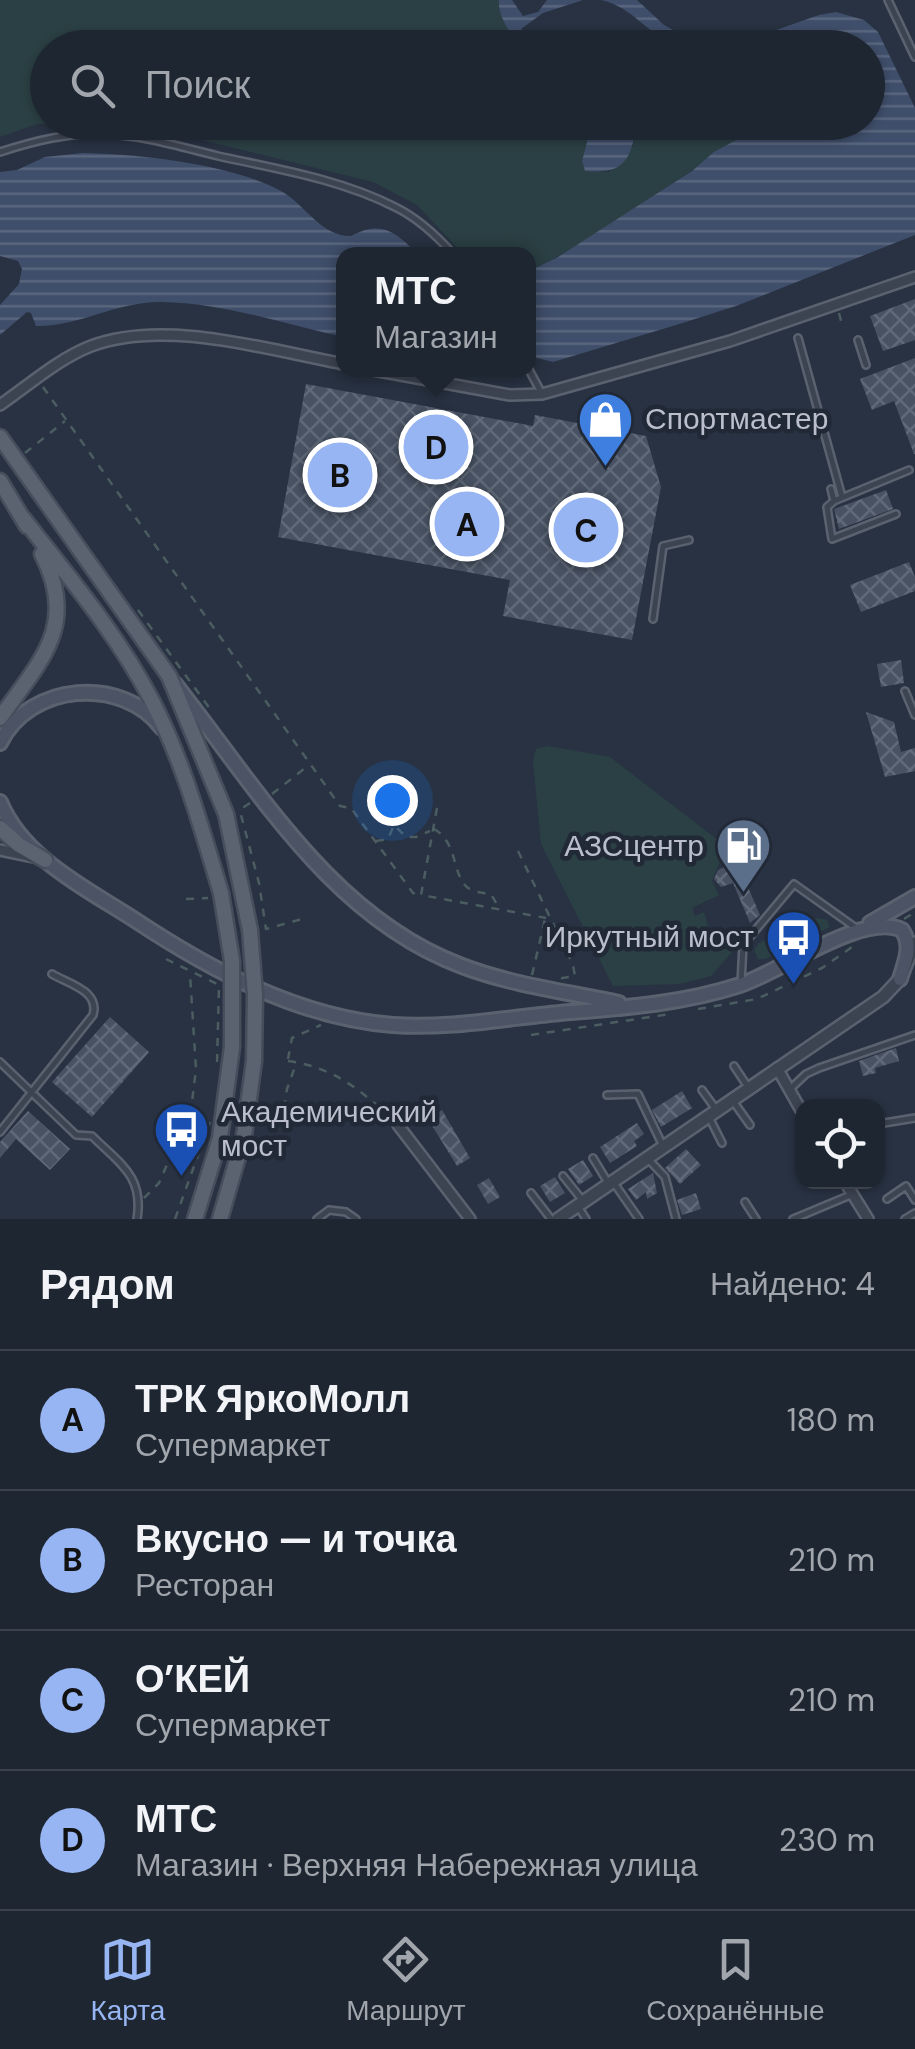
<!DOCTYPE html>
<html lang="ru">
<meta charset="utf-8">
<style>
body{margin:0;font-family:"DM Sans",sans-serif;background:#2b323e;color:#f1f3f6}
.controls{position:absolute;right:30px;bottom:30px;display:grid;overflow:hidden;border-radius:20px;box-shadow:0 2px 8px #0004}
.controls button{width:90px;height:90px;display:grid;place-items:center;padding:0;border:0;border-bottom:2px solid #3c434d;background:#1e2632;color:#f1f3f6;font:50px sans-serif}
.you{position:absolute;left:392px;top:800px;width:35px;height:35px;margin:-25px;border:8px solid #fff;border-radius:50%;background:#1a73e8;box-shadow:0 0 0 15px #1a73e833}
.badge{display:grid;place-items:center;width:65px;height:65px;border-radius:50%;background:#97b5f3;color:#111;font-size:32px;font-weight:700}
.pin{position:absolute;translate:-50% -50%;border:5px solid #fff;box-shadow:0 2px 10px #0006}
.popup{position:absolute;left:336px;top:247px;width:200px;height:130px;box-sizing:border-box;display:grid;place-content:center;border-radius:20px;background:#1e2632;filter:drop-shadow(0 2px 8px #0005);font-size:32px;white-space:nowrap;color:#a1a5ac}
.popup b{font-size:38px;color:#f1f3f6}
.popup::after{content:'';position:absolute;left:50%;top:100%;margin-left:-20px;border:20px solid transparent;border-top-color:#1e2632}
.list{margin:0;padding:0;list-style:none}
h2{display:flex;justify-content:space-between;align-items:center;height:130px;margin:0;padding:0 40px;font-size:42px}
h2 small{font-size:32px;font-weight:400;color:#a1a5ac}
.list li{display:grid;grid-template-columns:65px 1fr auto;gap:30px;align-items:center;box-sizing:border-box;height:140px;padding:0 40px;border-top:2px solid #3c434d}
.list b{display:block;font-size:38px;white-space:nowrap}
.list p{margin:0;font-size:32px;white-space:nowrap;color:#a1a5ac}
.list em{font-size:32px;font-style:normal;color:#a1a5ac}
.icon{flex:none;width:55px;height:55px;fill:none;stroke:currentColor;stroke-width:2;stroke-linecap:round;stroke-linejoin:round}
.map{position:relative;flex:none;width:915px;height:1219px;overflow:hidden}
.search{position:absolute;background:#1e2632;box-shadow:0 2px 8px #0004;left:30px;right:30px;top:30px;height:110px;display:flex;align-items:center;gap:25px;box-sizing:border-box;padding:0 35px;border-radius:55px;color:#a1a5ac;font-size:38px}
.sheet{height:690px;background:#1e2632}
nav{display:flex;justify-content:space-around;align-items:center;box-sizing:border-box;height:140px;border-top:2px solid #3c434d;background:#1e2632;font-size:28px;color:#a1a5ac}
nav a{display:grid;justify-items:center;gap:5px}
nav .on{color:#97b5f3}
.map>svg:first-child{display:block}
.green{fill:#2b4044}
.water{fill:url(#water-rules)}
.building{fill:url(#building-cross-hatch)}
.lines{fill:none;stroke-linecap:round;stroke-linejoin:round}
.service-casing{stroke:#5b626f;stroke-width:10}
.minor-casing{stroke:#5b626f;stroke-width:14}
.tertiary-casing{stroke:#5b626f;stroke-width:16}
.secondary-casing{stroke:#5b626f;stroke-width:18}
.primary-casing{stroke:#464d5b;stroke-width:19}
.path{stroke:#4b5d61;stroke-width:2.5;stroke-dasharray:8 8;stroke-linecap:butt}
.service{stroke:#3d4451;stroke-width:5}
.minor{stroke:#3d4451;stroke-width:9}
.tertiary{stroke:#3d4451;stroke-width:11}
.secondary{stroke:#4b5364;stroke-width:12}
.primary{stroke:#5b6371;stroke-width:14}
.primary-bridge-casing{stroke:#464d5b;stroke-width:19;stroke-linecap:butt}
.primary-bridge{stroke:#5b6371;stroke-width:14}
.labels{text-anchor:middle;stroke-width:9;stroke-linejoin:round;paint-order:stroke}
.poi-label{font-size:30px;fill:#babfcb;stroke:#212937;text-anchor:start}
</style>
<div class="map">
<svg width="915" height="1219" viewBox="0 0 915 1219">
<defs>
<pattern id="water-rules" width="6" height="5" patternUnits="userSpaceOnUse" patternTransform="scale(2.5)"><rect width="6" height="5" fill="#3f4e6a"/><path d="M0 2.5h6" fill="none" stroke="#59667e"/></pattern>
<pattern id="building-cross-hatch" width="8" height="8" patternUnits="userSpaceOnUse" patternTransform="scale(2.5)"><rect width="8" height="8" fill="#485263"/><path d="M0 0l8 8M0 8l8-8" fill="none" stroke="#606978"/></pattern>
</defs>
<rect width="100%" height="100%" fill="#283242"/>
<path class="green" d="M0,0H499C498,16 512,35 522,47L48,48V122L71,123L37,124L0,137Z
M132,123H592L582,161L585,171L609,172L633,146L637,123H767C686,169 613,231 529,271L528,255L463,254L417,205L373,182Z
M548,746L610,757L727,847L730,855L721,859L712,881L719,895L692,908L695,916L704,912L712,940L735,932V949L711,976L680,984L613,986L541,844L533,761L536,749Z
M817,918L827,920L830,927L765,959H758L754,950L759,943Z"/>
<path class="water" d="M499,0H512L523,16L538,12L547,0H583L543,13L521,29L533,41L544,38L576,47H521C511,35 497,15 499,0Z
M601,0H637L664,25L704,47H648L652,31C635,18 623,5 601,0Z
M836,12L864,20L878,32L915,108V235L736,306L676,325L553,362L529,356V271L558,257L692,171L714,152L767,123L868,122V48L728,47L819,15Z
M592,123H637C631,158 626,175 585,171L582,161Z
M83,153C139,154 231,164 281,191C306,205 320,236 351,236C380,220 396,231 417,254L344,255L343,337C285,324 223,303 162,302C118,301 78,327 36,326L31,313L27,312L0,335V305L19,284L22,269L18,261L0,256V172L17,170L45,157Z"/>
<path class="building" d="M915,299V340L883,351L870,316Z
M915,358V454H914L894,401L872,410L860,379Z
M306,384L533,426L535,415L646,436L661,487L632,640L503,616L510,580L278,537Z
M886,490L893,509L839,529L834,509Z
M909,562L915,577V591L861,612L850,585Z
M901,660L904,683L881,687L877,664Z
M866,712L894,722L901,752L915,748V771L885,777Z
M739,860H746L751,866L750,874L744,878L760,915L750,923L733,883L721,887L714,879L718,870L724,867L722,864Z
M110,1017L149,1052L92,1117L52,1082Z
M896,1048L899,1061L875,1068L876,1073L863,1076L859,1061Z
M682,1091L692,1108L661,1127L652,1110Z
M442,1110L470,1158L457,1166L428,1119Z
M28,1111L70,1149L50,1170L16,1139L0,1158V1142Z
M637,1123L644,1134L634,1141L637,1146L610,1163L600,1147Z
M686,1149L701,1165L680,1184L665,1168Z
M583,1160L593,1176L579,1185L568,1169Z
M653,1173L657,1193L647,1199L646,1192L636,1200L628,1189Z
M555,1177L565,1193L550,1202L540,1186Z
M489,1178L500,1197L488,1204L477,1185Z
M696,1193L701,1209L682,1215L677,1200Z"/>
<g class="lines">
<defs>
<path id="service" d="M888,0L915,57
M0,152C34,141 69,132 105,134C143,135 181,147 218,156C277,169 340,179 395,207C418,218 437,236 454,255
M798,338L842,497
M858,340L866,365
M528,368L541,392
M831,489L834,501L827,507L832,539L896,514
M834,501L909,470
M653,619L663,546L689,540
M905,691L915,715
M741,983L743,945L794,884L856,928
M0,1062L76,1135L92,1136C120,1164 144,1176 137,1219
M734,1066L748,1087
M702,1090L715,1108
M789,1090L806,1074L819,1068L915,1035
M607,1095L638,1094L662,1144
M733,1101L750,1125
M709,1117L722,1143
M878,1124L915,1118
M0,1132L93,1015C100,991 69,984 52,974
M593,1158L607,1181
M649,1160L665,1177L676,1219
M563,1176L583,1201
M614,1183L639,1219
M531,1193L551,1219
M887,1199L906,1186L915,1200
M745,1202L756,1219
M579,1208L586,1219
M317,1219L329,1210L346,1212L356,1219
M793,1219L853,1194
M905,1219L915,1213"/>
<path id="minor" d="M373,370L510,395L542,394L730,341L915,277
M0,405C29,385 58,359 91,346C165,318 268,350 344,364
M0,850L33,857
M777,1068L802,1112
M398,1125L470,1219
M845,1182L868,1219"/>
<path id="tertiary" d="M558,1219L883,997L900,979L915,943"/>
<path id="secondary" d="M175,684C258,789 331,917 462,966C512,985 567,992 619,1003
M0,743C29,683 122,675 162,728
M0,802C23,858 87,889 135,920C212,971 300,1018 393,1025C449,1029 505,1018 560,1013C621,1008 682,1004 740,985C780,972 864,911 902,930C913,946 905,962 900,979
M870,923L915,897"/>
<path id="primary" d="M0,437L169,676L226,814L250,930
M0,481L27,526
M23,518C68,576 117,634 151,699C183,760 201,827 221,893
M0,718C40,661 79,626 42,554
M0,828L19,845L45,860
M195,1219L220,1138L232,1047
M220,1219L244,1136L254,1061"/>
</defs>
<use href="#service" class="service-casing"/>
<use href="#minor" class="minor-casing"/>
<use href="#tertiary" class="tertiary-casing"/>
<use href="#secondary" class="secondary-casing"/>
<use href="#primary" class="primary-casing"/>
<path class="path" d="M839,313L842,325
M43,387L340,806L351,808L413,893L421,895
M25,453L65,421
M138,610L213,713
M272,794L309,765
M250,803L244,807L241,815L259,883L266,929L302,919
M437,808L421,895L546,918
M434,829C461,844 450,883 474,891C480,893 486,893 491,894L499,908
M376,841L388,839L394,825L406,837H416L430,831
M518,851L573,965L575,976L557,979
M186,899L208,898
M904,919L915,912
M166,959L219,985L217,1064
M532,975L545,919
M698,1009L757,999L822,968L855,945
M531,1035L670,1014
M288,1059L292,1038L321,1025
M288,1061C333,1067 361,1090 393,1120
M282,1124L287,1089L296,1064
M144,1198L159,1183L191,1110L196,1069L190,974
M175,1219L210,1122"/>
<use href="#service" class="service"/>
<use href="#minor" class="minor"/>
<use href="#tertiary" class="tertiary"/>
<use href="#secondary" class="secondary"/>
<use href="#primary" class="primary"/>
<defs>
<path id="primary-bridge" d="M221,893L232,961V1047
M250,930L255,995L254,1061"/>
</defs>
<use href="#primary-bridge" class="primary-bridge-casing"/>
<use href="#primary-bridge" class="primary-bridge"/>
</g>
<defs>
<symbol id="shop-pin" viewBox="-11 -11 22 30"><path d="M0 17L-7.5 6A9.5 9.5 0 1 1 7.5 6Z" fill="#3f7fe0" stroke="#212937"/><path d="M-5-2.5h2.3a2.7 3.5 0 0 1 5.4 0H5L5.5 6h-11ZM-1.5-2.5h3a1.5 2.3 0 0 0-3 0Z" fill="#fff"/></symbol>
<symbol id="fuel-pin" viewBox="-11 -11 22 30"><path d="M0 17L-7.5 6A9.5 9.5 0 1 1 7.5 6Z" fill="#5c6f8a" stroke="#212937"/><path d="M-5.5-6h7V0h2V4h1.3V-2.5L3-4.5l.8-.8L6-3V5H2.5V1h-1V6h-7ZM-4.2-4.7v3.2H.2V-4.7Z" fill="#fff"/></symbol>
<symbol id="bus-pin" viewBox="-11 -11 22 30"><path d="M0 17L-7.5 6A9.5 9.5 0 1 1 7.5 6Z" fill="#1a4fb4" stroke="#212937"/><path d="M-5-6H5V4H4V6H2V4H-2V6H-4V4H-5ZM-3.5-4V0h7V-4ZM-3.5 1.2v1.5H-2V1.2ZM2 1.2v1.5H3.5V1.2Z" fill="#fff"/></symbol>
</defs>
<g fill-rule="evenodd">
<use href="#shop-pin" x="574" y="388" width="63" height="86"/>
<use href="#fuel-pin" x="712" y="814" width="63" height="86"/>
<use href="#bus-pin" x="762" y="906" width="63" height="86"/>
<use href="#bus-pin" x="150" y="1098" width="63" height="86"/>
</g>
<g class="labels">
<g class="poi-label">
<text x="645" y="429">Спортмастер</text>
<text x="704" y="856" text-anchor="end">АЗСцентр</text>
<text x="754" y="947" text-anchor="end">Иркутный мост</text>
<text x="221" y="1122">Академический<tspan x="221" dy="34">мост</tspan></text>
</g>
</g>
</svg>
<div class="controls">
<button><svg class="icon" aria-label="locate" viewBox="0 0 24 24"><circle cx="12" cy="12" r="6"/><path d="M12 2v4M12 18v4M2 12h4M18 12h4"/></svg></button>
</div>
<div class="you"></div>
<div class="pin badge" style="left:467px;top:524px">A</div>
<div class="pin badge" style="left:340px;top:475px">B</div>
<div class="pin badge" style="left:586px;top:530px">C</div>
<div class="pin badge" style="left:436px;top:447px">D</div>
<div class="popup"><b>МТС</b>Магазин</div>
<div class="search"><svg class="icon" aria-label="search" viewBox="0 0 24 24"><circle cx="10" cy="10" r="6"/><path d="M15 15l6 6"/></svg>Поиск</div>
</div>
<section class="sheet">
<h2>Рядом<small>Найдено: 4</small></h2>
<ul class="list">
<li><span class="badge">A</span><div><b>ТРК ЯркоМолл</b><p>Супермаркет</p></div><em>180 m</em></li>
<li><span class="badge">B</span><div><b>Вкусно — и точка</b><p>Ресторан</p></div><em>210 m</em></li>
<li><span class="badge">C</span><div><b>О’КЕЙ</b><p>Супермаркет</p></div><em>210 m</em></li>
<li><span class="badge">D</span><div><b>МТС</b><p>Магазин · Верхняя Набережная улица</p></div><em>230 m</em></li>
</ul>
</section>
<nav>
<a class="on"><svg class="icon" aria-label="map" viewBox="0 0 24 24"><path d="M3 6l6-2 6 2 6-2v14l-6 2-6-2-6 2zM9 4v14M15 6v14"/></svg>Карта</a>
<a><svg class="icon" aria-label="directions" viewBox="0 0 24 24"><path d="M12 3l9 9-9 9-9-9zM9 14v-3h6M13 9l2 2-2 2"/></svg>Маршрут</a>
<a><svg class="icon" aria-label="saved" viewBox="0 0 24 24"><path d="M7 4h10v16l-5-4-5 4z"/></svg>Сохранённые</a>
</nav>
